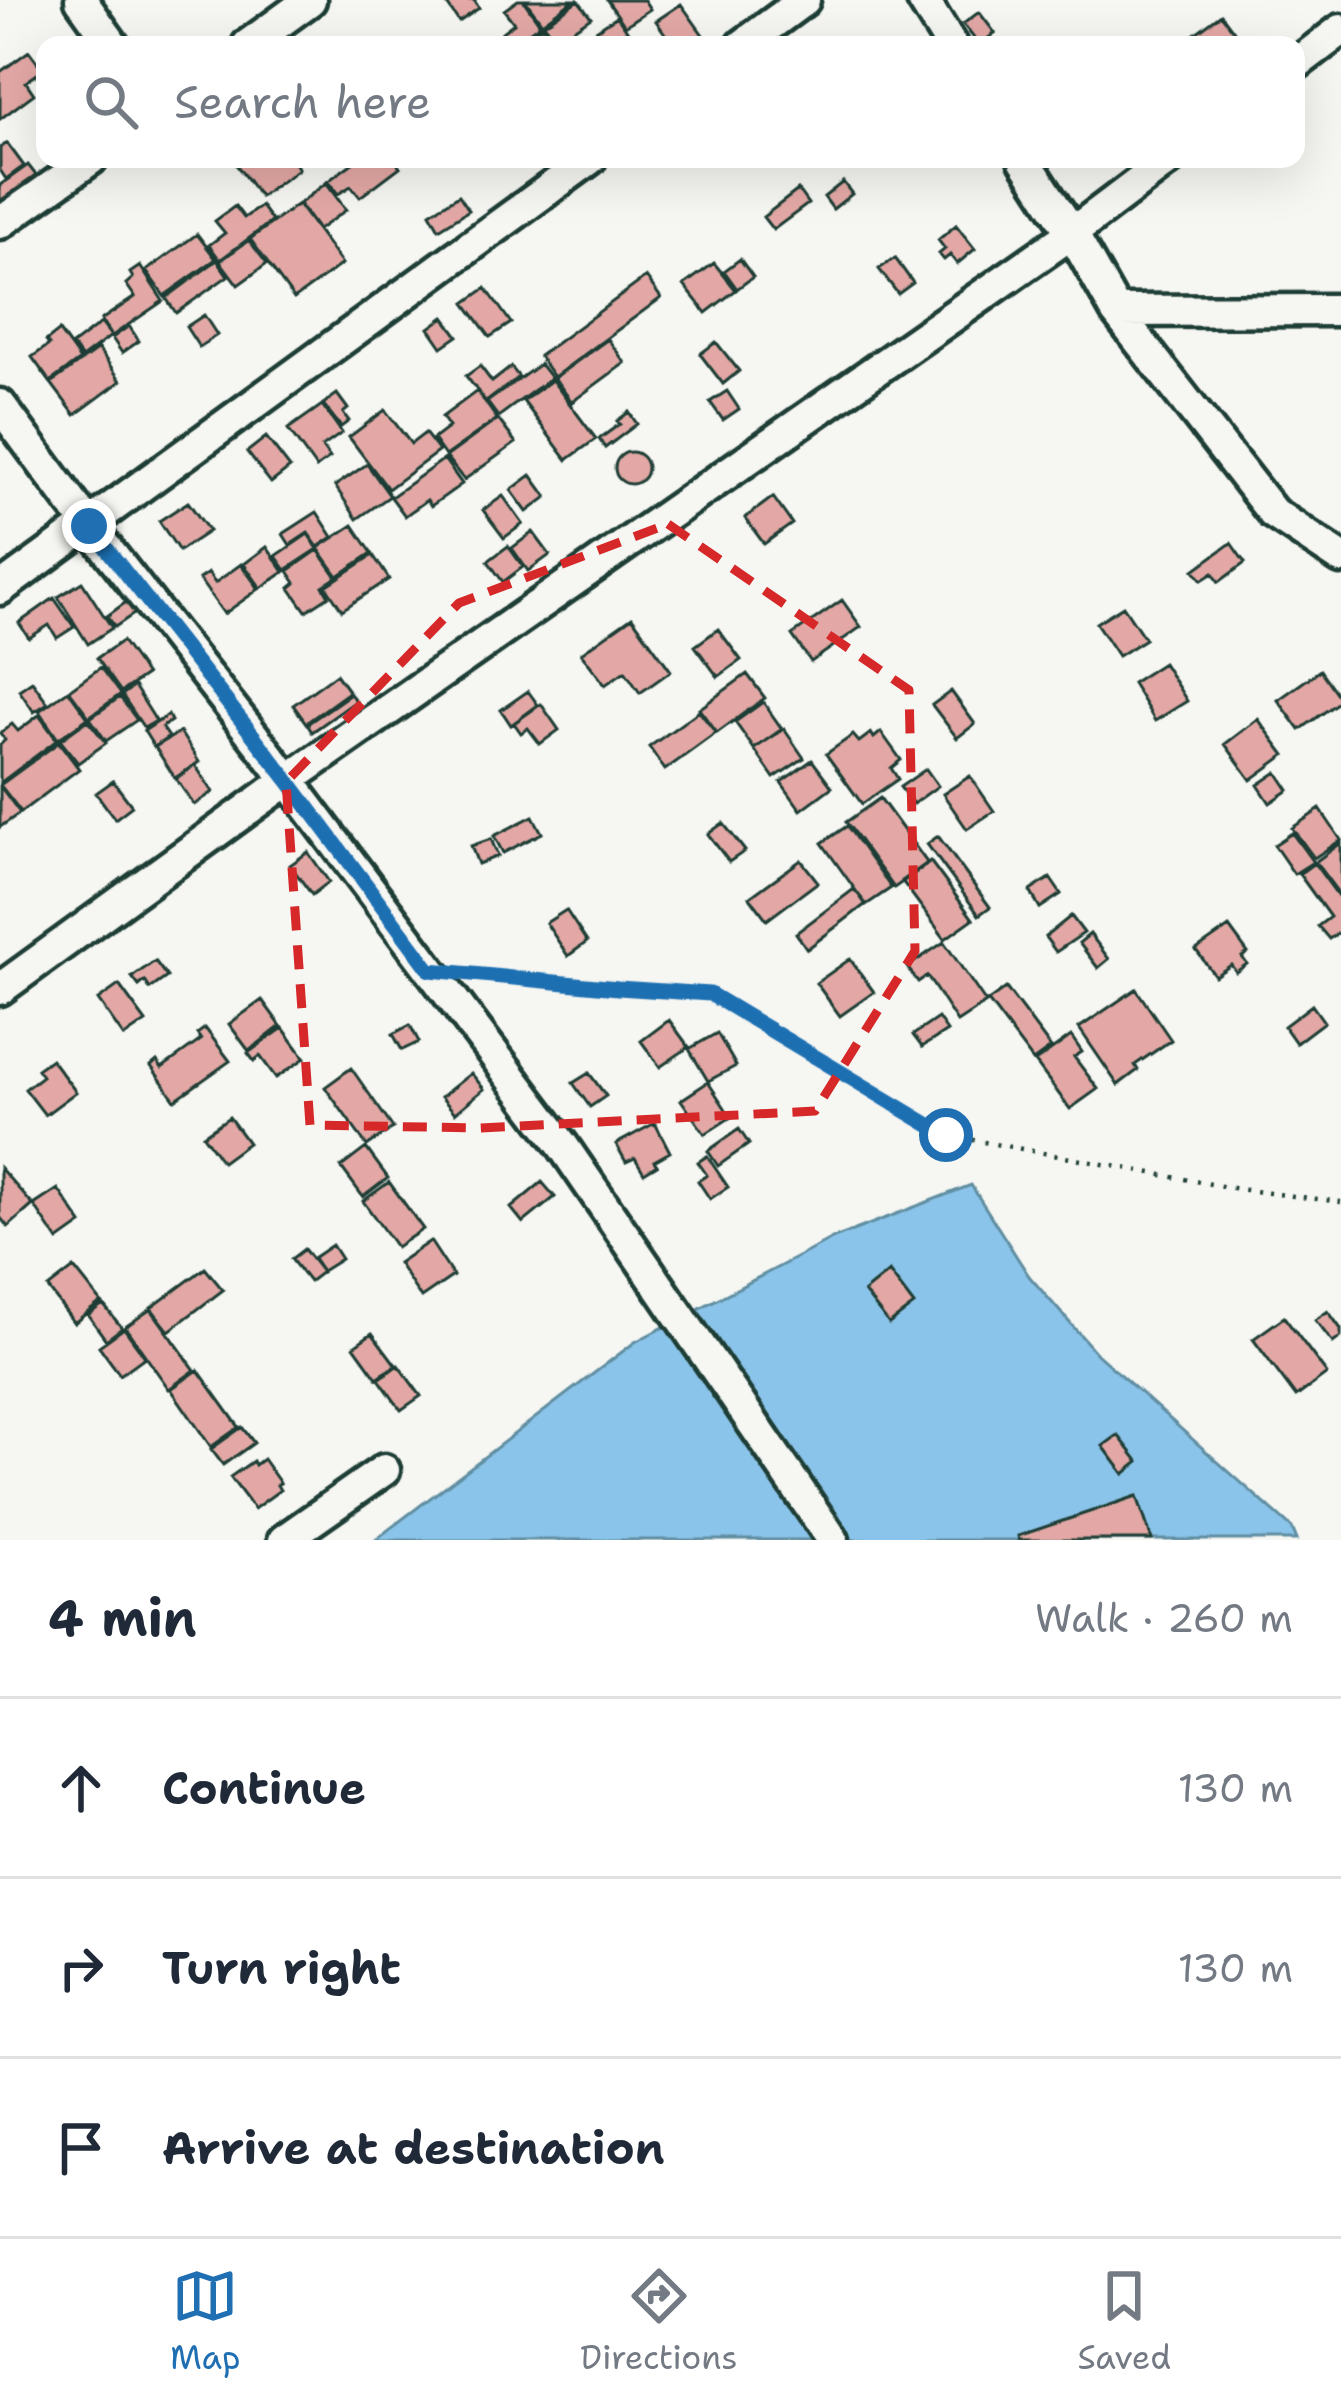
<!DOCTYPE html>
<meta charset="utf-8">
<style>
body{margin:0;font-family:"Shantell Sans",sans-serif;background:#f2f2f3;color:#1f2937}
.stop{position:absolute;width:36px;height:36px;margin:-27px;border:9px solid #1f6fb2;border-radius:50%;background:#fff}
.stop.end{background:#1f6fb2;border-color:#fff;box-shadow:0 3px 12px #0008}
.list{margin:0;padding:0;list-style:none}
h2{display:flex;justify-content:space-between;align-items:center;height:156px;margin:0;padding:0 48px;font-size:51px}
h2 small{font-size:39px;font-weight:400;color:#747a83}
.list li{display:grid;grid-template-columns:78px 1fr auto;gap:36px;align-items:center;box-sizing:border-box;height:180px;padding:0 48px;border-top:3px solid #e0e1e3}
.list b{display:block;font-size:45px;white-space:nowrap}
.list em{font-size:39px;font-style:normal;color:#747a83}
.icon{flex:none;width:66px;height:66px;fill:none;stroke:currentColor;stroke-width:2;stroke-linecap:round;stroke-linejoin:round}
.map{position:relative;flex:none;width:1341px;height:1540px;overflow:hidden}
.search{position:absolute;background:#fff;box-shadow:0 12px 48px #0002;left:36px;right:36px;top:36px;height:132px;display:flex;align-items:center;gap:30px;box-sizing:border-box;padding:0 42px;border-radius:24px;color:#747a83;font-size:45px}
.sheet{height:696px;background:#fff}
nav{display:flex;justify-content:space-around;align-items:center;box-sizing:border-box;height:168px;border-top:3px solid #e0e1e3;background:#fff;font-size:33px;color:#747a83}
nav a{display:grid;justify-items:center;gap:6px}
nav .on{color:#1f6fb2}
.map>svg:first-child{display:block}
.water{fill:#8bc4ea;stroke:#608ea1;stroke-width:3}
.building{fill:#e3a8a5;stroke:#1f3d34;stroke-width:3}
.lines{fill:none;stroke-linecap:round;stroke-linejoin:round}
.minor-casing{stroke:#1f3d34;stroke-width:39}
.path{stroke:#1f3d34;stroke-width:4.5;stroke-dasharray:3 9;stroke-linecap:butt}
.minor{stroke:#f6f6f2;stroke-width:30}
.route{stroke:#1f6fb2;stroke-width:15}
.marked{fill:none;stroke:#d62828;stroke-width:9;stroke-dasharray:24 15;stroke-linejoin:round}
</style>
<div class="map">
<svg width="1341" height="1540" viewBox="0 0 1341 1540">
<rect width="100%" height="100%" fill="#f6f6f2"/>
<filter id="ink" filterUnits="userSpaceOnUse"><feTurbulence type="fractalNoise" baseFrequency=".00833" numOctaves="2"/><feDisplacementMap in="SourceGraphic" scale="24" xChannelSelector="R" yChannelSelector="G"/><feConvolveMatrix kernelMatrix="1 2 1 2 8 2 1 2 1" color-interpolation-filters="sRGB"/></filter>
<g filter="url(#ink)">
<path class="water" d="M971,1185L1029,1276L1097,1354L1292,1528L1297,1540H375L635,1342L834,1238Z"/>
<path class="building" d="M444,0H474L479,8L459,22Z
M518,0H523L540,24L511,45L502,32L514,23L504,10Z
M525,0H573L542,23Z
M578,0L591,17L556,41L544,24Z
M607,0H644L650,9L625,26Z
M681,4L703,35L689,45H673L656,21Z
M979,12L995,33L979,45L963,24Z
M1221,14L1244,45H1180Z
M617,16L637,45H606L596,30Z
M542,26L557,45H516Z
M29,51L43,70L26,82L34,94L0,119V72Z
M7,143L24,166L6,179L0,170V148Z
M232,159H292L299,169L260,197Z
M358,159H394L400,167L360,197L351,186L338,194L328,181Z
M28,165L39,179L0,208V185Z
M843,182L852,194L833,209L824,197Z
M326,183L346,210L318,230L299,204Z
M798,190L808,204L773,230L763,217Z
M459,195L469,210L439,229L430,213Z
M298,204L342,264L294,299L250,239Z
M235,206L244,218L261,206L272,221L220,260L209,245L225,233L215,221Z
M956,225L975,249L957,264L950,255L944,260L939,254L945,249L938,240Z
M197,234L216,259L164,296L146,271Z
M249,240L267,264L238,285L220,261Z
M895,258L913,283L898,294L879,269Z
M740,259L753,277L737,289L724,271Z
M217,260L228,276L176,313L166,298Z
M714,263L736,290L706,313L684,285Z
M140,266L163,301L112,336L101,320L135,297L126,284L133,278L130,273Z
M646,277L661,298L554,377L539,356Z
M486,288L511,323L490,337L465,303Z
M204,315L217,335L199,347L186,327Z
M444,317L458,336L442,347L429,328Z
M101,323L111,336L82,358L72,345Z
M129,326L139,341L122,353L112,338Z
M59,331L80,360L50,382L32,357L49,345L46,341Z
M608,339L625,363L572,402L554,378Z
M716,342L739,371L723,384L700,354Z
M98,349L121,381L75,415L51,383Z
M540,364L551,378L498,417L487,402Z
M480,366L492,382L511,367L519,377L486,402L466,376Z
M552,380L596,439L567,460L523,401Z
M477,391L497,419L445,456L433,439L449,427L442,417Z
M727,391L739,409L723,420L710,402Z
M337,394L348,409L343,413L349,421L341,427L323,404Z
M322,405L342,433L322,447L330,458L316,468L288,429Z
M385,410L411,444L425,433L439,451L388,489L349,437Z
M629,412L637,424L605,448L599,439L620,424L617,421Z
M498,419L516,443L464,480L446,457Z
M266,437L290,468L271,483L247,452Z
M615 468a16 16 0 1 1 32 0a16 16 0 1 1-32 0Z
M444,459L462,484L431,506L427,500L405,516L391,497Z
M367,464L390,496L357,519L335,486Z
M531,475L547,497L527,512L511,490Z
M503,496L523,524L504,538L483,510Z
M773,497L792,524L764,544L745,518Z
M188,502L209,531L179,551L159,521Z
M317,512L333,537L318,547L308,533L290,545L283,534Z
M353,525L372,553L338,576L318,548Z
M533,532L550,555L528,571L512,548Z
M308,534L318,549L286,570L276,556Z
M1231,543L1245,563L1219,582L1213,573L1202,580L1194,570Z
M508,546L523,567L503,582L488,561Z
M267,547L284,572L261,588L244,564Z
M318,550L337,577L323,586L329,596L306,611L290,588L296,583L288,571Z
M373,555L389,579L342,610L326,586Z
M241,564L259,589L224,614L199,579L208,573L215,583Z
M82,582L112,628L88,644L58,597Z
M133,597L141,609L115,627L107,616Z
M54,598L74,627L57,638L49,625L29,638L19,623Z
M842,600L861,627L811,662L792,635Z
M1123,606L1145,639L1118,656L1096,623Z
M632,617L671,671L640,693L625,671L605,685L581,653Z
M718,629L741,660L718,677L695,646Z
M122,641L146,675L121,692L97,658Z
M1163,663L1187,701L1155,721L1132,683Z
M101,667L121,694L89,717L69,690Z
M1320,670L1341,700L1300,730L1278,700Z
M336,674L349,692L306,723L293,705Z
M747,674L765,698L717,733L699,709Z
M32,681L48,703L34,712L19,690Z
M134,686L156,721L144,728L122,695Z
M68,690L88,718L58,739L39,711Z
M528,691L538,705L511,725L501,710Z
M951,691L975,724L957,738L932,705Z
M350,694L356,701L312,732L307,724Z
M120,697L137,720L106,741L90,718Z
M763,702L782,729L754,749L735,722Z
M541,704L559,730L540,744L528,728L521,733L514,723Z
M699,711L716,733L665,770L649,747Z
M39,715L57,740L0,783V745L5,740L0,733L12,724L18,731Z
M168,715L171,721L162,727L169,737L154,747L144,731Z
M1258,719L1285,755L1251,780L1225,744Z
M88,720L106,743L78,763L60,740Z
M784,729L804,758L774,778L754,749Z
M180,732L199,762L175,778L155,747Z
M881,732L901,760L891,768L898,779L862,804L826,754L853,735L859,742L871,733L874,738Z
M59,742L79,769L21,812L0,785Z
M812,760L832,787L801,810L781,782Z
M195,765L213,792L194,805L176,779Z
M926,769L938,786L913,804L900,787Z
M1277,772L1289,790L1270,803L1258,785Z
M970,776L994,811L967,829L943,794Z
M113,781L132,806L115,819L96,793Z
M0,786L20,813L0,827Z
M880,798L928,864L894,888L846,822Z
M1320,809L1341,840L1314,858L1292,828Z
M533,816L542,833L503,853L494,836Z
M723,823L745,851L729,862L708,834Z
M847,826L891,888L866,905L822,843Z
M1292,833L1313,862L1294,874L1274,845Z
M938,836L990,907L979,915L927,844Z
M491,839L498,856L478,864L471,846Z
M1341,843V897L1315,862Z
M308,852L329,882L312,895L290,865Z
M801,860L818,882L767,920L750,897Z
M930,861L973,919L945,939L902,881Z
M1314,863L1341,900V931L1329,939L1318,926L1330,917L1299,874Z
M1050,878L1061,894L1040,908L1030,891Z
M854,889L866,904L807,949L796,933Z
M566,910L587,942L568,956L546,923Z
M1071,916L1084,933L1056,952L1045,937Z
M1229,927L1248,953L1242,957L1247,964L1236,972L1231,965L1215,976L1196,950Z
M1090,934L1109,959L1098,968L1079,943Z
M944,942L986,1003L957,1022L927,976L918,982L907,967Z
M850,959L874,992L840,1016L816,983Z
M155,961L167,977L150,989L145,981L139,986L132,977Z
M119,985L146,1022L124,1037L98,1000Z
M1006,988L1051,1048L1033,1061L988,1001Z
M1136,989L1171,1040L1135,1065L1138,1070L1118,1085L1079,1028Z
M262,1000L281,1026L249,1051L229,1024Z
M1312,1005L1324,1022L1296,1043L1284,1026Z
M938,1018L947,1031L922,1047L913,1035Z
M669,1020L689,1047L660,1067L641,1041Z
M410,1025L419,1042L402,1050L393,1034Z
M205,1028L230,1061L175,1100L151,1066L157,1061L162,1068L201,1040L197,1034Z
M283,1028L305,1058L276,1078L260,1056L254,1061L248,1053Z
M717,1033L736,1066L708,1081L689,1049Z
M1071,1036L1082,1052L1074,1057L1098,1089L1070,1109L1035,1062Z
M51,1059L76,1092L45,1115L25,1089L42,1076L37,1069Z
M351,1068L393,1128L367,1146L325,1087Z
M471,1073L484,1089L455,1113L441,1097Z
M589,1073L606,1096L590,1107L573,1083Z
M708,1082L731,1117L705,1134L681,1100Z
M229,1117L248,1143L222,1162L203,1135Z
M655,1123L670,1152L654,1161L657,1165L644,1173L635,1158L626,1162L616,1144Z
M739,1129L749,1144L718,1166L708,1151Z
M366,1148L388,1178L363,1197L341,1167Z
M707,1156L728,1187L710,1199L698,1181L707,1175L698,1162Z
M0,1168L33,1205L8,1227L0,1217Z
M389,1182L423,1229L396,1247L363,1201Z
M542,1182L555,1197L523,1223L511,1208Z
M58,1189L82,1224L58,1241L34,1205Z
M430,1241L453,1276L421,1298L398,1263Z
M332,1245L341,1259L322,1271L313,1258Z
M304,1249L322,1272L309,1282L291,1259Z
M74,1268L101,1302L74,1323L48,1288Z
M205,1268L223,1290L169,1331L151,1308Z
M889,1272L914,1305L889,1324L864,1292Z
M103,1304L122,1328L106,1340L88,1315Z
M151,1309L195,1370L169,1389L125,1327Z
M1328,1311L1341,1329V1337L1333,1343L1315,1320Z
M1284,1317L1327,1374L1296,1397L1253,1339Z
M124,1328L145,1357L120,1375L99,1346Z
M372,1333L396,1365L377,1378L354,1346Z
M398,1365L421,1396L401,1410L379,1379Z
M198,1370L239,1427L211,1447L171,1389Z
M242,1427L254,1443L223,1465L211,1449Z
M1118,1435L1139,1462L1124,1474L1103,1446Z
M263,1459L280,1483L277,1485L280,1490L254,1509L230,1477L253,1461L255,1465Z
M1137,1496L1152,1540H1019L1018,1536Z"/>
<g class="lines">
<defs>
<path id="minor" d="M81,0L113,45
M923,0L951,45
M248,45L310,0
M743,45L804,0
M1296,64L1341,30
M1024,159L1072,233L1116,311L1273,513L1341,558
M0,223L91,159
M1116,311L1341,310
M0,405L89,526L288,780L563,1146L833,1540
M0,589L590,159
M0,989L288,780L1072,233L1170,159
M284,1540L384,1470"/>
</defs>
<use href="#minor" class="minor-casing"/>
<path class="path" d="M472,974L710,994L946,1135L1238,1189L1341,1202"/>
<use href="#minor" class="minor"/>
</g>
</g>
<g class="lines" filter="url(#ink)">
<path class="route" d="M89,526L288,780L430,970L618,988L710,994L946,1135"/>
</g>
<path class="marked" d="M668,524L909,690L915,951L815,1111L480,1128L310,1125L286,782L459,603Z"/>
</svg>
<div class="stop" style="left:946px;top:1135px"></div>
<div class="stop end" style="left:89px;top:526px"></div>
<div class="search"><svg class="icon" aria-label="search" viewBox="0 0 24 24"><circle cx="10" cy="10" r="6"/><path d="M15 15l6 6"/></svg>Search here</div>
</div>
<section class="sheet">
<h2>4 min<small>Walk · 260 m</small></h2>
<ul class="list">
<li><svg class="icon" aria-label="ahead" viewBox="0 0 24 24"><path d="M12 20V5M6 11l6-6 6 6"/></svg><div><b>Continue</b></div><em>130 m</em></li>
<li><svg class="icon" aria-label="right" viewBox="0 0 24 24"><path d="M7 20v-9h11M14 6l5 5-5 5"/></svg><div><b>Turn right</b></div><em>130 m</em></li>
<li><svg class="icon" aria-label="arrive" viewBox="0 0 24 24"><path d="M6 21V4h12l-3 4 3 4H6"/></svg><div><b>Arrive at destination</b></div></li>
</ul>
</section>
<nav>
<a class="on"><svg class="icon" aria-label="map" viewBox="0 0 24 24"><path d="M3 6l6-2 6 2 6-2v14l-6 2-6-2-6 2zM9 4v14M15 6v14"/></svg>Map</a>
<a><svg class="icon" aria-label="directions" viewBox="0 0 24 24"><path d="M12 3l9 9-9 9-9-9zM9 14v-3h6M13 9l2 2-2 2"/></svg>Directions</a>
<a><svg class="icon" aria-label="saved" viewBox="0 0 24 24"><path d="M7 4h10v16l-5-4-5 4z"/></svg>Saved</a>
</nav>
